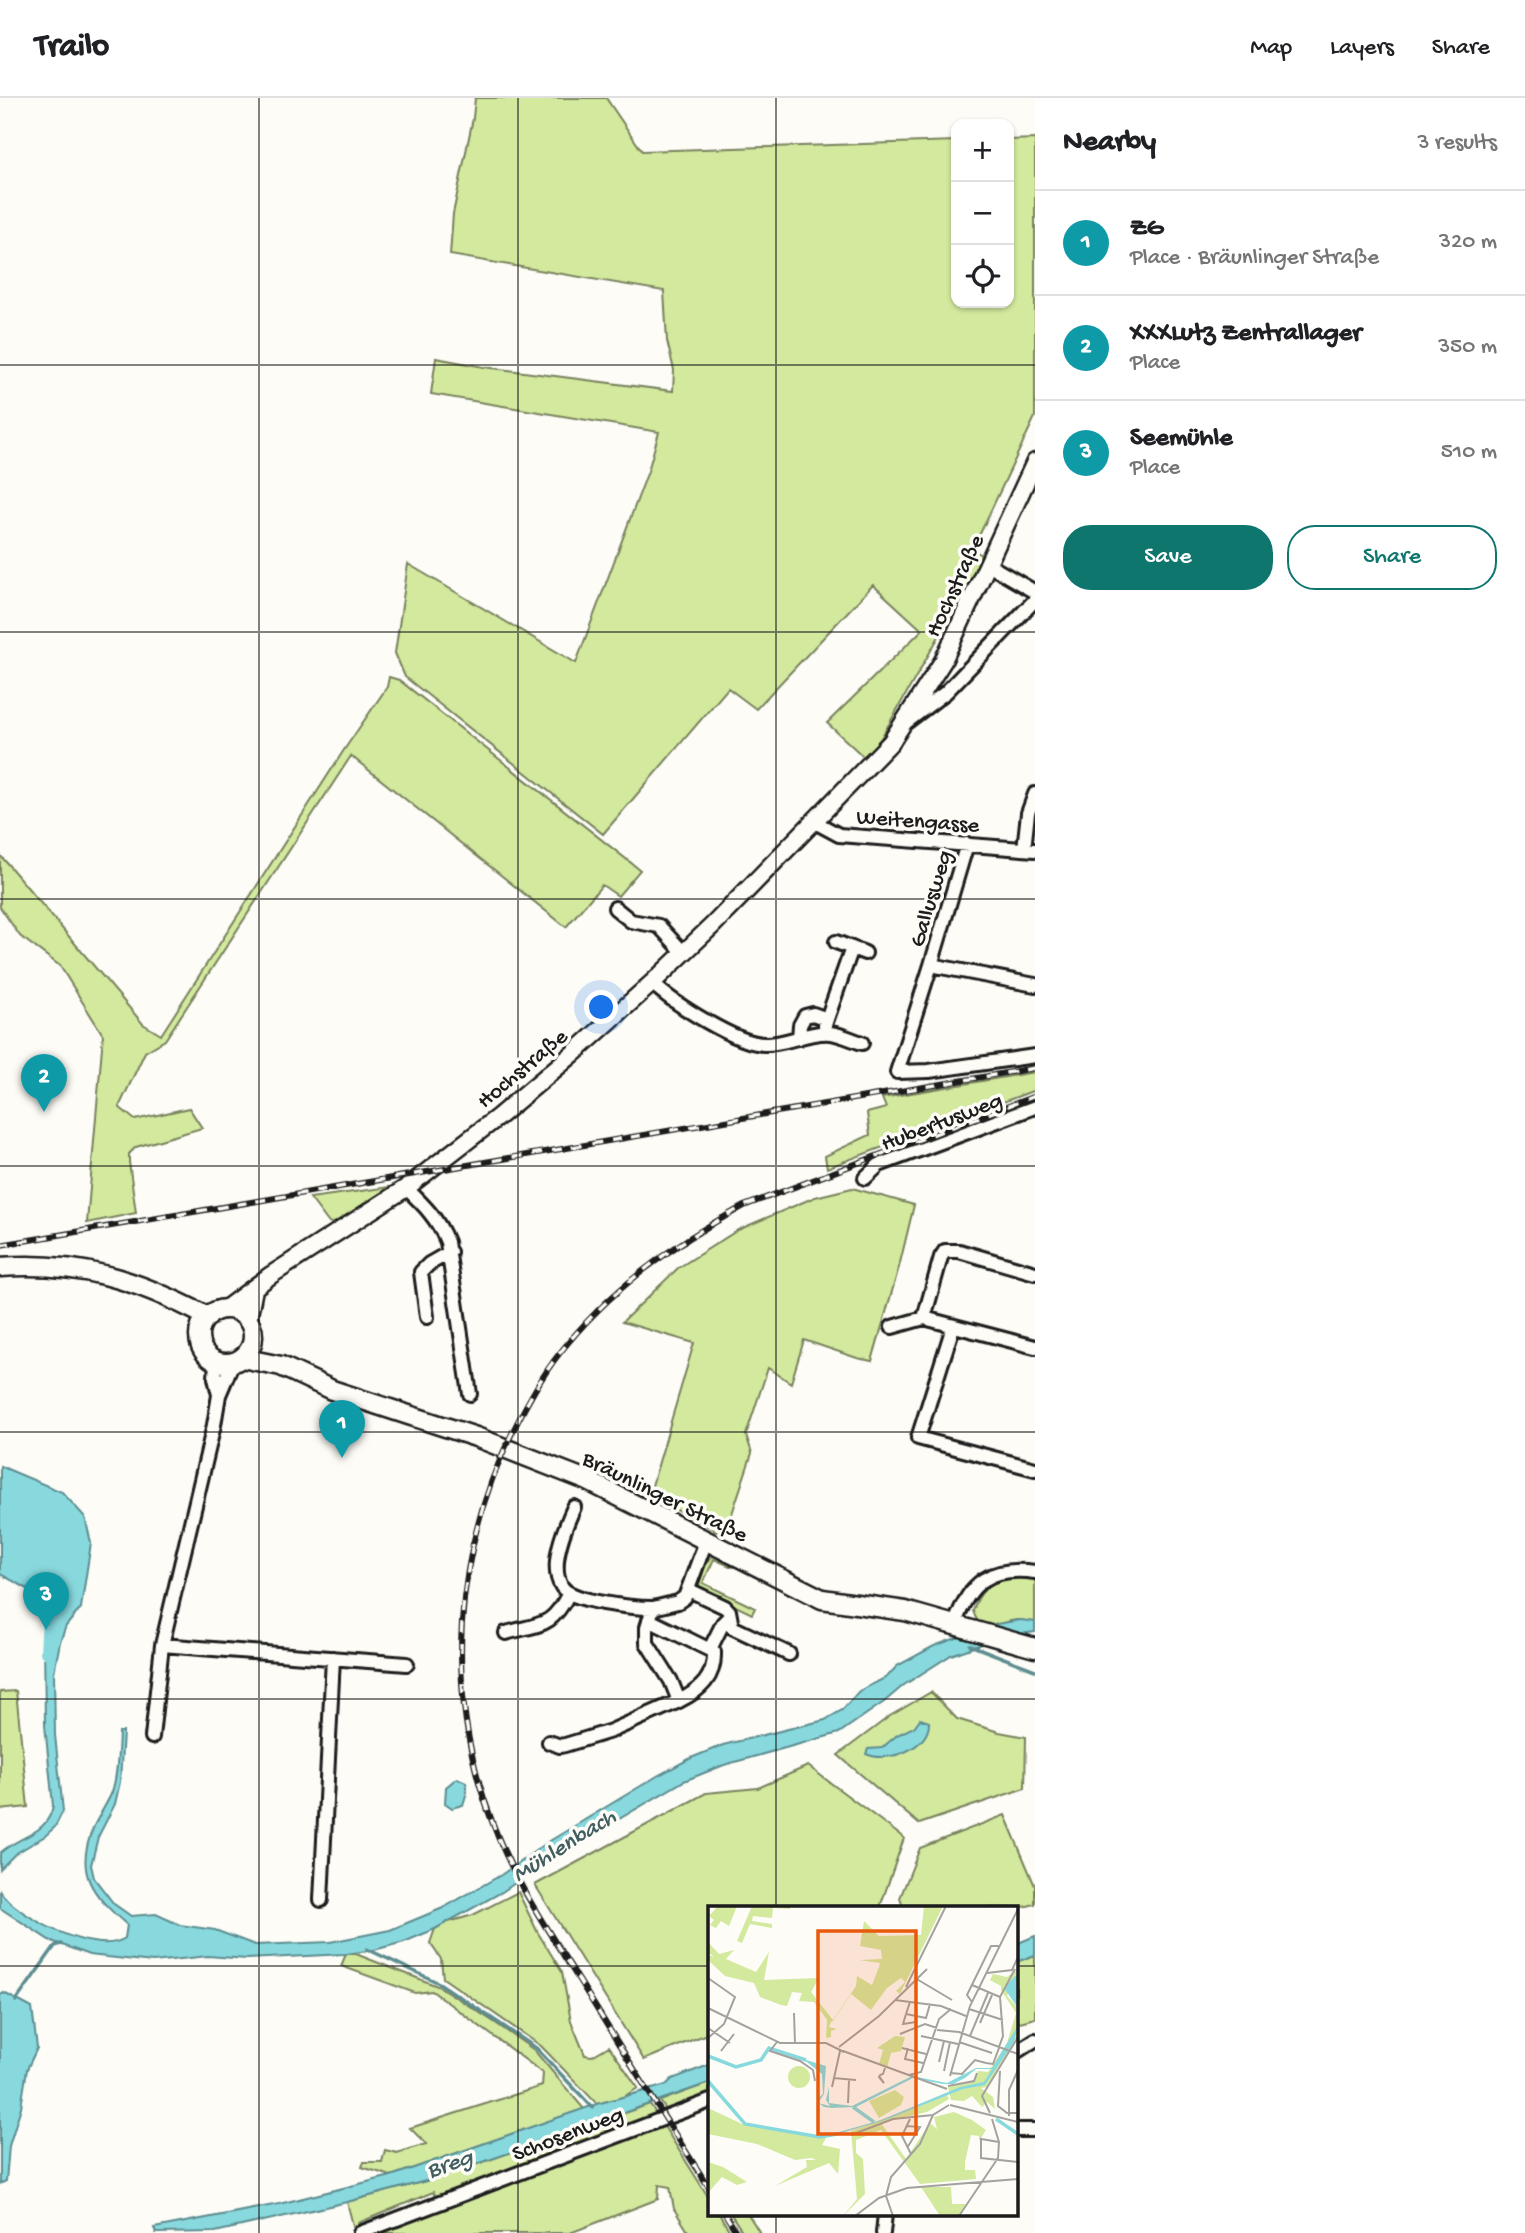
<!DOCTYPE html>
<meta charset="utf-8">
<style>
body{margin:0;font-family:"Gochi Hand",sans-serif;background:#f2f2f2;color:#202124}
.controls{position:absolute;right:21px;top:21px;display:grid;overflow:hidden;border-radius:14px;box-shadow:0 2px 5px #0004}
.controls button{width:63px;height:63px;display:grid;place-items:center;padding:0;border:0;border-bottom:2px solid #e0e0e0;background:#fff;color:#202124;font:35px sans-serif}
.you{position:absolute;left:602px;top:910px;width:24px;height:24px;margin:-18px;border:5px solid #fff;border-radius:50%;background:#1a73e8;box-shadow:0 0 0 10px #1a73e833}
.badge{display:grid;place-items:center;width:46px;height:46px;border-radius:50%;background:#0f766e;color:#fff;font-size:23px;font-weight:700}
.pin{position:absolute;translate:-50% -58px;filter:drop-shadow(0 2px 4px #0008)}
.pin::after{content:'';position:absolute;top:37px;width:24px;height:21px;background:inherit;clip-path:polygon(0 0,100% 0,50% 100%)}
.list{margin:0;padding:0;list-style:none}
h2{display:flex;justify-content:space-between;align-items:center;height:91px;margin:0;padding:0 28px;font-size:30px}
h2 small{font-size:23px;font-weight:400;color:#757577}
.list li{display:grid;grid-template-columns:46px 1fr auto;gap:21px;align-items:center;box-sizing:border-box;height:105px;padding:0 28px;border-top:2px solid #e0e0e0}
.list b{display:block;font-size:26px;white-space:nowrap}
.list p{margin:0;font-size:23px;white-space:nowrap;color:#757577}
.list em{font-size:23px;font-style:normal;color:#757577}
.actions{display:flex;gap:14px;padding:21px 28px}
.actions a{flex:1;padding:16px 0;border:2px solid #0f766e;border-radius:28px;text-align:center;font-size:24px;color:#0f766e}
.actions .main{background:#0f766e;color:#fff}
.icon{flex:none;width:38px;height:38px;fill:none;stroke:currentColor;stroke-width:2;stroke-linecap:round;stroke-linejoin:round}
.map{position:relative;flex:none;width:1035px;height:2135px;overflow:hidden}
header{display:flex;align-items:center;gap:42px;box-sizing:border-box;height:98px;padding:0 35px;background:#fff;border-bottom:2px solid #e0e0e0}
header strong{font-size:33px}
nav{display:flex;gap:38px;margin-inline-start:auto;font-size:24px}
main{display:flex}
aside{flex:1;background:#fff}
.map>svg:first-child{display:block}
.green{fill:#d3e99e;stroke:#78825d;stroke-width:2}
.water{fill:#88d9de;stroke:#5d8d90;stroke-width:2}
.lines{fill:none;stroke-linecap:round;stroke-linejoin:round}
.stream{stroke:#5d8d90;stroke-width:3.5}
.canal{stroke:#88d9de;stroke-width:12}
.minor-casing{stroke:#1c1c1c;stroke-width:18}
.tertiary-casing{stroke:#1c1c1c;stroke-width:21}
.secondary-casing{stroke:#1c1c1c;stroke-width:23}
.minor{stroke:#fdfcf7;stroke-width:12}
.tertiary{stroke:#fdfcf7;stroke-width:16}
.secondary{stroke:#fdfcf7;stroke-width:18}
.rail-casing{stroke:#1c1c1c;stroke-width:6}
.rail{stroke:#fdfcf7;stroke-width:3.5;stroke-dasharray:10;stroke-linecap:butt}
.grid{fill:none;stroke:#1c1c1c;stroke-width:2;stroke-opacity:0.55}
.labels{text-anchor:middle;stroke-width:7;stroke-linejoin:round;paint-order:stroke}
.street-label{font-size:23px;fill:#1c1c1c;stroke:#fdfcf7}
.water-label{font-size:24px;font-style:italic;fill:#425e60;stroke:#fdfcf7}
.inset-river{fill:none;stroke:#88d9de;stroke-width:3.5}
.inset-road{fill:none;stroke:#a3a29f;stroke-width:2}
.view{fill:#e8590c;fill-opacity:0.15;stroke:#e8590c;stroke-width:3.5}
.inset-edge{fill:none;stroke:#1c1c1c;stroke-width:3.5}
</style>
<header>
<strong>Trailo</strong>
<nav><a>Map</a><a>Layers</a><a>Share</a></nav>
</header>
<main>
<div class="map">
<svg width="1035" height="2135" viewBox="0 0 1035 2135">
<rect width="100%" height="100%" fill="#fdfcf7"/>
<filter id="ink" filterUnits="userSpaceOnUse"><feTurbulence type="fractalNoise" baseFrequency=".0143" numOctaves="2"/><feDisplacementMap in="SourceGraphic" scale="14" xChannelSelector="R" yChannelSelector="G"/><feConvolveMatrix kernelMatrix="1 2 1 2 8 2 1 2 1" color-interpolation-filters="sRGB"/></filter>
<g filter="url(#ink)">
<path class="green" d="M475,0H606L642,53L956,43V205H1009V42L1035,41V319L977,442L976,453L981,457L982,463L881,640L865,660L827,625L922,532L873,487L756,611L728,590L603,736L405,579L395,555L408,466L576,565L648,373L659,334L431,296L436,260L484,269L673,293L674,272L667,243L664,193L450,157L453,116L473,20Z
M389,579L399,582L640,772L618,798L602,787L566,829L351,658L165,942L145,954L119,1009L135,1022L189,1010L202,1030L136,1049L129,1056V1064L136,1115L87,1125L103,937L60,868L20,838L0,809V757L143,926L161,937L344,652L387,589Z
M1035,974V992L827,1070L825,1058L870,1037L867,1015L886,1010L882,1000Z
M397,1088L338,1127L328,1124L310,1100Z
M852,1090L914,1107L899,1169L872,1263L857,1260L804,1242L791,1285L768,1270L746,1337L752,1355L725,1437L649,1398L694,1245L622,1224L678,1170L738,1132L815,1099Z
M713,1457H718L734,1465L732,1469L714,1461L703,1485L755,1510L752,1516L698,1490L705,1468Z
M1009,1479H1035V1524C1029,1524 1023,1522 1017,1522C997,1524 981,1539 973,1513C979,1493 989,1485 1009,1479Z
M16,1593L28,1709L0,1712V1594Z
M931,1594L957,1621L999,1634L1026,1639L1025,1690L919,1726L838,1657L890,1618Z
M808,1668L904,1740L880,1809L710,1810L709,1935L644,1962L535,1787L706,1695L758,1690Z
M1005,1717L1035,1788V1806L1016,1811V1810L903,1809L900,1800L920,1750Z
M518,1794L538,1835L562,1874L571,1923L585,1957L592,1958L609,1948L638,1990L623,1999L597,2006L541,1948L443,1880L441,1861L430,1845L435,1831L445,1825L473,1817Z
M346,1856H356L440,1889L494,1924L534,1952L584,2011L391,2078L362,2069L364,2064H382L385,2052L397,2055L426,2046L410,2030L542,1988L543,1975L432,1893L415,1895L341,1868Z
M1035,1857V1920L1016,1925V1864Z
M709,1985V1999L668,2015L660,2003Z
M650,2006L709,2100L710,2116H719L731,2135H689L674,2111L670,2089L659,2087L658,2101L570,2135H381L441,2111L433,2094L358,2125L361,2135H355L347,2104L437,2080Z
M731,2116H748L760,2135H743Z"/>
<path class="water" d="M0,1368L62,1394L85,1419L91,1445L81,1510L66,1528L60,1544L54,1575L55,1637L63,1713L55,1729L45,1738L15,1756L0,1771V1755C20,1737 47,1737 53,1708L45,1627L44,1539H51V1521L42,1520L48,1507L41,1498L0,1476Z
M1021,1522L1035,1524V1534L1005,1538L951,1557L904,1587L884,1604L839,1635L724,1667L684,1683L546,1764L502,1794L435,1831L404,1844L374,1852L346,1856L247,1861L208,1858L153,1864L89,1857L49,1842L0,1810V1793C16,1818 97,1860 125,1840L127,1827C92,1796 73,1775 94,1728C99,1717 107,1706 112,1694C118,1676 118,1653 119,1634H123L120,1684L115,1706L98,1739L91,1767L94,1780L114,1806L131,1818L156,1816L180,1827L215,1832L255,1847L330,1844L390,1832L443,1810L501,1777L548,1744L659,1677L691,1660L723,1647L825,1622L842,1612L859,1593L887,1579L897,1568L934,1548L996,1526Z
M920,1621L929,1624C930,1650 887,1666 866,1656L868,1651L882,1650L897,1637L914,1629Z
M457,1680L466,1684L467,1694L463,1707L452,1710L445,1705L446,1689Z
M1035,1838V1857L1016,1864V1846Z
M4,1895L32,1910L37,1950L27,1971L21,2009L9,2048L6,2083L0,2086V1897Z
M709,1967V1985L437,2080L347,2104L215,2134L156,2135L154,2130L279,2106L391,2078L597,2006L666,1987L672,1981Z"/>
<g class="lines">
<path class="stream" d="M970,1547L1035,1572
M367,1851L439,1885L536,1950L593,2010
M16,1903L55,1848L61,1846"/>
<path class="canal" d="M46,1554L48,1520L53,1507"/>
<defs>
<path id="minor" d="M987,466L1035,494
M908,623L946,594L1035,502
M813,723L839,737L1035,752
M967,746L931,867L1035,887
M1024,751L1028,715L1035,696
M615,810L631,823L659,828L684,855
M836,844L865,855
M931,867L897,974L929,973L1035,958
M652,885C673,905 738,947 766,946C787,946 809,933 830,935C841,936 852,942 862,945
M827,921L852,850
M799,940L800,927L805,918L813,916L827,921L825,927
M865,1080L879,1067L1035,1009
M406,1090C424,1107 438,1121 447,1144L470,1296
M427,1219L421,1174L429,1166L450,1154
M924,1220L941,1159L945,1153H959L1035,1175
M892,1229L924,1220L1035,1249
M953,1229L918,1340L1035,1371
M216,1262L215,1280L219,1297
M574,1409C565,1429 548,1468 562,1489C572,1504 634,1510 653,1510
M689,1492L725,1509L729,1513L732,1529L789,1556
M649,1522L714,1554C715,1579 701,1592 679,1603L671,1583L647,1545V1529L653,1510L678,1504L685,1499L706,1443
M955,1526C969,1484 990,1468 1035,1474
M506,1535C542,1525 551,1530 569,1495
M162,1547L407,1566
M710,1551L723,1525L729,1519
M152,1639L162,1547L214,1327L219,1297L233,1264
M549,1644L560,1648L565,1647L611,1633L679,1603
M321,1802L333,1560
M1016,1954L1035,1942
M1016,2032H1035
M360,2135L710,2003
M883,2135L885,2116"/>
<path id="tertiary" d="M224,1212L271,1177L406,1090L498,1019L574,955L652,885L713,827L891,644L943,563L1035,364
M248,1222L254,1191"/>
<path id="secondary" d="M0,1169C80,1163 138,1182 208,1219
M199 1238a27 27 0 1 1 54 0a27 27 0 1 1-54 0Z
M242,1260L281,1268L332,1292L476,1339L586,1382L822,1501L905,1513L1035,1550"/>
</defs>
<use href="#minor" class="minor-casing"/>
<use href="#tertiary" class="tertiary-casing"/>
<use href="#secondary" class="secondary-casing"/>
<use href="#minor" class="minor"/>
<use href="#tertiary" class="tertiary"/>
<use href="#secondary" class="secondary"/>
<defs>
<path id="rail" d="M0,1147L1035,970
M710,2091C665,2021 621,1950 577,1879C546,1829 513,1781 493,1726C443,1597 453,1454 514,1331C527,1305 541,1279 559,1256C609,1192 673,1146 744,1108L1035,998
M725,2116L737,2135"/>
</defs>
<use href="#rail" class="rail-casing"/>
<use href="#rail" class="rail"/>
</g>
</g>
<path class="grid" d="M259,0V2135M518,0V2135M776,0V1810M0,267H1035M0,534H1035M0,801H1035M0,1068H1035M0,1334H1035M0,1601H1035M0,1868H710M1016,1868H1035M776,2116V2135"/>
<g class="labels">
<g class="street-label">
<text transform="translate(953 487) rotate(-65)" y="8">Hochstraße</text>
<text transform="translate(918 721) rotate(4)" y="8">Weitengasse</text>
<text transform="translate(929 800) rotate(-73)" y="8">Gallusweg</text>
<text transform="translate(521 969) rotate(-40)" y="8">Hochstraße</text>
<text transform="translate(941 1022) rotate(-21)" y="8">Hubertusweg</text>
<text transform="translate(666 1397) rotate(26)" y="8">Bräunlinger Straße</text>
<text transform="translate(567 2034) rotate(-21)" y="8">Schosenweg</text>
</g>
<g class="water-label">
<text transform="translate(563 1746) rotate(-32)" y="8">Mühlenbach</text>
<text transform="translate(449 2064) rotate(-19)" y="8">Breg</text>
</g>
</g>
<g transform="translate(708 1808)">
<rect width="310" height="310" fill="#fdfcf7"/>
<path d="M10,0H29L21,20L13,15L8,22L2,19L6,14L1,10ZM44,0H82V3L65,2L64,12L45,10L44,15L64,18V22L42,18L34,37L29,35ZM216,0H235L192,88L188,85L197,76L193,72L179,82L163,104L143,88L125,115L123,116L121,121L129,123L123,125V131L118,132L119,114L106,96L91,95L94,87L84,86L79,100L73,99L52,91L46,77L17,70L0,54V49L6,51L0,46V36L11,48L26,44L18,53L48,66L61,46L56,74L111,72L103,86L125,114L148,80L149,70L164,79L171,61L172,57L151,54L174,53L173,44L152,40L156,15L171,30L213,29ZM310,63L299,90L310,102V130L279,181L273,182L285,191L287,203L279,196L274,201L264,190L256,195L243,194L240,181L266,175L270,165L280,166L299,137L308,107L293,84V80L282,74L285,68L299,71ZM187,130L197,131L193,145L183,147L179,162L171,158L175,144L169,142ZM80 171a11 11 0 1 1 22 0a11 11 0 1 1-22 0ZM187,184L196,191L193,199L171,212L161,195ZM239,189L241,193L219,206L173,217L198,253L222,217L229,223L226,211L246,206L264,214L278,224L271,235V230L263,229L257,256V264H267L268,273L212,278L173,224L148,234V247L155,253L157,288L135,310L149,293L143,225ZM0,202L34,218L118,232L114,239L132,243L130,268L121,257L67,280L99,261L98,254H108L103,252L87,254L49,238L0,228ZM0,256L15,261L39,276L29,279L14,271L0,287ZM213,281H243L244,298H258L250,310H232Z" fill="#d3e99e"/>
<path d="M310,67V102L296,82ZM310,119L306,136L277,179L255,183L177,214L130,228H124L173,214L252,181L276,176L284,163H268L257,172L245,178H235L205,172L148,201L124,202L116,201L109,196V193L115,188L114,168L95,153L118,160L116,188L110,197L122,200L118,194L121,181V197L144,200L204,170L239,177L268,162H284Z" fill="#88d9de"/>
<path class="inset-river" d="M0,150L28,161L53,154L61,142L98,154M0,175L37,218L112,231L129,228M145,201L166,216M288,213L310,228"/>
<path class="inset-road" d="M279,67L304,64L310,51M0,72L27,91L16,118L0,132M207,72L244,94M264,79L292,91L295,130L291,141M198,81L238,0M292,91L307,63M187,94L233,100L258,110M202,96L198,108L218,112L222,98M264,96L259,89L283,40H291M0,102L72,137H118L136,146M261,103L295,114M86,107L87,138M198,108L195,118L208,116M272,117L284,89M0,122L22,137M229,124L251,126L310,148M192,128L217,118L229,122M213,130L250,138M262,130L280,87M69,136L62,145L92,155L105,164L107,175M251,136L284,147M131,141L171,110L219,63M194,142L218,148M200,142L197,153L215,157M13,145L26,128M135,145L239,183M231,156L236,135M278,157L285,158L291,142M236,165L242,136M292,165L290,200L299,207H310M242,167L254,168L267,154L278,157M201,169L213,166L231,113L243,103M171,170L176,177L171,171L172,169L175,168L177,162M242,170L262,100L310,3M125,172L148,174M240,180L266,175L269,167M124,181L132,145M140,197L141,174M242,199L310,216M282,207L274,190L310,131M301,210V184L310,164M202,213L194,230L203,248M199,220L212,221L199,242M143,229L185,213L225,209M291,236L273,233V252L310,256M147,310L171,292L199,282L310,273M185,310L178,290L183,271L212,238L225,209L241,199M251,310L290,252L291,236L284,213"/>
<path class="view" d="M110,25H208V228H110Z"/>
<rect width="310" height="310" class="inset-edge"/>
</g>
</svg>
<div class="controls">
<button>+</button>
<button>−</button>
<button><svg class="icon" aria-label="locate" viewBox="0 0 24 24"><circle cx="12" cy="12" r="6"/><path d="M12 2v4M12 18v4M2 12h4M18 12h4"/></svg></button>
</div>
<div class="you"></div>
<div class="pin badge" style="left:342px;top:1360px;background:#0f9aa8">1</div>
<div class="pin badge" style="left:44px;top:1014px;background:#0f9aa8">2</div>
<div class="pin badge" style="left:46px;top:1532px;background:#0f9aa8">3</div>
</div>
<aside>
<h2>Nearby<small>3 results</small></h2>
<ul class="list">
<li><span class="badge" style="background:#0f9aa8">1</span><div><b>ZG</b><p>Place · Bräunlinger Straße</p></div><em>320 m</em></li>
<li><span class="badge" style="background:#0f9aa8">2</span><div><b>XXXLutz Zentrallager</b><p>Place</p></div><em>350 m</em></li>
<li><span class="badge" style="background:#0f9aa8">3</span><div><b>Seemühle</b><p>Place</p></div><em>510 m</em></li>
</ul>
<div class="actions"><a class="main">Save</a><a>Share</a></div>
</aside>
</main>
